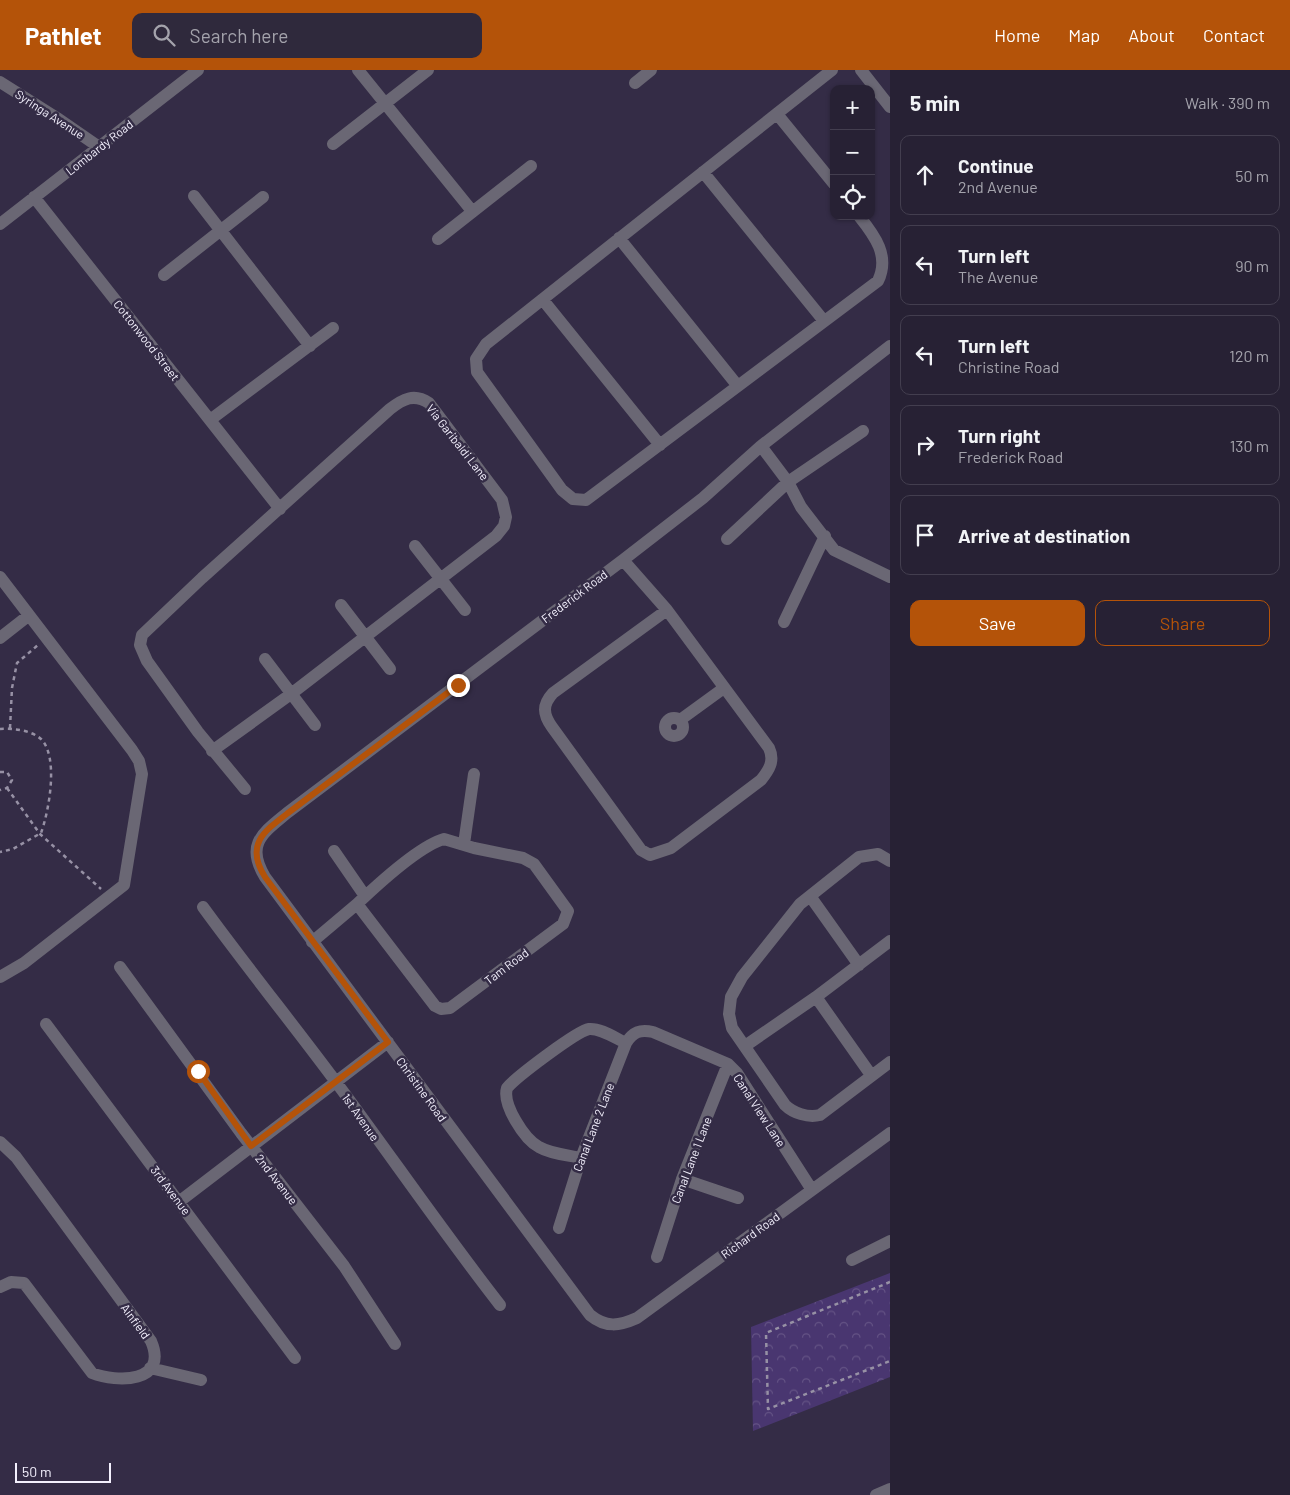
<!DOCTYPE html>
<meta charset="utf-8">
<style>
body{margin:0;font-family:Barlow,sans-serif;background:#2f293c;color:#f1f3f6}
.controls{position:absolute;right:15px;top:15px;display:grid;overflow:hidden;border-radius:10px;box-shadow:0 1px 4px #0004}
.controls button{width:45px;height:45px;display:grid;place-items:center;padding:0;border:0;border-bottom:1px solid #433e4f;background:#272134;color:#f1f3f6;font:25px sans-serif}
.scale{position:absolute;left:15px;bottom:12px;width:96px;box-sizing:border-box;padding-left:5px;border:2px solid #f3f0fd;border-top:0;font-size:14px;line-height:18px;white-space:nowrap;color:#f3f0fd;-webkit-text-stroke:4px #342c46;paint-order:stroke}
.stop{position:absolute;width:15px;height:15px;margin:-11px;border:4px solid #b45309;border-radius:50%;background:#fff}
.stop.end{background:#b45309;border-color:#fff;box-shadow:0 1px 5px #0008}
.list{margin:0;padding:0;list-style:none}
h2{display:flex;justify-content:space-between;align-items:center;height:65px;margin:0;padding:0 20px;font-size:21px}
h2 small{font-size:16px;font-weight:400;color:#a4a3ac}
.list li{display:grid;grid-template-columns:32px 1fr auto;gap:15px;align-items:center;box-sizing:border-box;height:80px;margin:0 10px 10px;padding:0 10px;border:1px solid #433e4f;border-radius:10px}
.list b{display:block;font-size:19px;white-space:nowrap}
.list p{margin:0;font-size:16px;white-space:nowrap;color:#a4a3ac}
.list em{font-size:16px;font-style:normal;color:#a4a3ac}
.actions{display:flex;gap:10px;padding:15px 20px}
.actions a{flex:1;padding:11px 0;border:1px solid #b45309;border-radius:10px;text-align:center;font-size:18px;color:#b45309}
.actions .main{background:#b45309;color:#fff}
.icon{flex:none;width:28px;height:28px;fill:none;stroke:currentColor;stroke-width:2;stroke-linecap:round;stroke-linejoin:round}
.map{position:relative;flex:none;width:890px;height:1425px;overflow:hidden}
header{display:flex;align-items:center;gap:30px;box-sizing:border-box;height:70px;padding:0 25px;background:#b45309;color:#fff}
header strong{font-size:24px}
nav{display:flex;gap:28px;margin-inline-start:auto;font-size:18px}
.search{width:350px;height:45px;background:#2f293c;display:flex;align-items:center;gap:12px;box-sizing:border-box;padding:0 18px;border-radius:10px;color:#a4a3ac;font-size:19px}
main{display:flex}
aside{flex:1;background:#272134}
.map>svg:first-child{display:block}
</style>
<header>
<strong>Pathlet</strong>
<div class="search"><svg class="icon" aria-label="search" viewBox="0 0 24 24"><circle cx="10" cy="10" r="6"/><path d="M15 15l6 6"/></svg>Search here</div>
<nav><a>Home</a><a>Map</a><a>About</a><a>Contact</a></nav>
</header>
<main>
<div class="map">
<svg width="890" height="1425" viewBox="0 0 890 1425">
<defs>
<pattern id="park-crowns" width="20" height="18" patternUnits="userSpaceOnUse" patternTransform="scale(1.25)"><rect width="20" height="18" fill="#493670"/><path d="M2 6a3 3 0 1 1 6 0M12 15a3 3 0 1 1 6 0" fill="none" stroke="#645385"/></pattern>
</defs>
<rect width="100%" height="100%" fill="#342c46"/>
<!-- park -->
<path fill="url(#park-crowns)" d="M890,1203v104l-137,54 -2,-104z"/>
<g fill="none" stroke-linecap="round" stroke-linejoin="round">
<!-- path -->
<path stroke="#9791a5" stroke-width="2.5" stroke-dasharray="4 4" stroke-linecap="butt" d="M10,658l2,-40 5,-25 21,-18
M0,659c12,-1 31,1 41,10 18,18 8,72 0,94l-28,16 -13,3
M0,702h7l5,8 -5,8 -7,2
M7,718l33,46 61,55
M890,1212l-124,51 2,76 122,-48"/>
<!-- minor -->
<path stroke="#6a6774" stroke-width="12" d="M358,0l114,141
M832,0l-346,274 -10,15 1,13 85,118 11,9 13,1 292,-219c12,-25 -3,-45 -19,-65
M861,0l29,37
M0,12l57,36 42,29
M635,13l16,-13
M777,44l57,70
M333,74l95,-74
M703,102l121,149
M194,126l116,150
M34,127l246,312
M0,154l198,-154
M619,168l118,147
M438,169l93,-73
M164,205l99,-78
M543,230l117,145
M890,276l-129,100 -58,52 -80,62 -336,253c-24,20 -42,31 -22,64l325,438c16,13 29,11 47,3l253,-185
M210,350l123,-92
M761,376l27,36 13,25 33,43 56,27
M727,469l61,-57 75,-51
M415,476l50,64
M623,490l44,50 102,138c6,13 0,22 -8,32l-90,68 -21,7 -9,-5 -89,-123c-9,-13 -10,-22 1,-34l114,-83
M0,507l132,173 7,11 3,13 -18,111 -100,78 -24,14
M341,535l49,64
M784,552l41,-86
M0,568l28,-22
M265,589l50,66
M665 657a9 9 0 1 1 18 0a9 9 0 1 1-18 0Z
M680,650l44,-32
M212,681l79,-57 205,-158 8,-10 2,-9 -4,-17 -73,-97c-15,-10 -26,-4 -39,6l-188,169 -60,57 -2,10 7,16 51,71 47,57
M444,769l30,9 49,10 11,6 34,47 -5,13 -113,84 -9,1 -6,-3 -78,-102c20,-19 62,-58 87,-65z
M464,774l10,-70
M334,781l31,45
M890,791l-12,-7 -19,3 -59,47 -58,73 -11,20 -2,17 3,14 53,77c8,8 23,13 35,10l70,-53
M810,826l49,69
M203,837c43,59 89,116 133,175 55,74 107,150 164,223
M312,872l45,-38
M120,897l121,166 103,133 51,78
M816,927l55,78
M46,954l249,334
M745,976l71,-49 74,-56
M0,1072l16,15 135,184c18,42 -34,42 -59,32l-68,-90 -13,-1 -11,5
M581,1088c-14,-3 -30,-4 -42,-11 -15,-8 -37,-43 -32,-59 9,-11 70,-57 82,-59 12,-1 26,9 37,14
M682,1109l56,19
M180,1131l208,-159
M559,1158l22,-70 45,-115c7,-11 14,-14 27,-11l75,32 9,9 75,117
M657,1187l25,-78 46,-115
M852,1190l38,-19
M150,1298l51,12
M876,1425l14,-6"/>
</g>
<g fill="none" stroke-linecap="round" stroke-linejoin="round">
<!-- route -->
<path stroke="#b45309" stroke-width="6" d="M198,1001l53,75 137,-104 -123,-165c-20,-32 -2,-45 23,-64l170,-128"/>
</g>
<g text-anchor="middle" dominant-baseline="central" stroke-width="5" stroke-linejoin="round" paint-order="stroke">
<!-- street labels -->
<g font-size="12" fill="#f3f0fd" stroke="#342c46">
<text transform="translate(50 44) rotate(33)">Syringa Avenue</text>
<text transform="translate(99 77) rotate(-38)">Lombardy Road</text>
<text transform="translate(147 270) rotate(52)">Cottonwood Street</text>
<text transform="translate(458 372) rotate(52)">Via Garibaldi Lane</text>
<text transform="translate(574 526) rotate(-37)">Frederick Road</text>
<text transform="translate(506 896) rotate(-37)">Tam Road</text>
<text transform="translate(422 1019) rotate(54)">Christine Road</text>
<text transform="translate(760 1040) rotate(57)">Canal View Lane</text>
<text transform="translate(361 1047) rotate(55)">1st Avenue</text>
<text transform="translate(593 1057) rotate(-69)">Canal Lane 2 Lane</text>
<text transform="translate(691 1090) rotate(-69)">Canal Lane 1 Lane</text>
<text transform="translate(277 1109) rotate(52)">2nd Avenue</text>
<text transform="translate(171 1120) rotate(53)">3rd Avenue</text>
<text transform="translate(750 1165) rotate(-36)">Richard Road</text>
<text transform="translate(136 1251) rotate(54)">Ainfield</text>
</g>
</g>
</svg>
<div class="controls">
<button>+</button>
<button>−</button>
<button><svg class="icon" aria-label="locate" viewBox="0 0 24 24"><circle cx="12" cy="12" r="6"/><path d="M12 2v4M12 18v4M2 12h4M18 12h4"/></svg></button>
</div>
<div class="scale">50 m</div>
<div class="stop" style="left:198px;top:1001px"></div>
<div class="stop end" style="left:458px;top:615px"></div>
</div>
<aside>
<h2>5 min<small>Walk · 390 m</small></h2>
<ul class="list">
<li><svg class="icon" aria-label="ahead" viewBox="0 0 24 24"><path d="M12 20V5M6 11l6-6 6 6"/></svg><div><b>Continue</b><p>2nd Avenue</p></div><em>50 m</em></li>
<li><svg class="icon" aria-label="left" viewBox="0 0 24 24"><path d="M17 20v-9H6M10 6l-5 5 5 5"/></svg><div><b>Turn left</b><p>The Avenue</p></div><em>90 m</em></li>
<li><svg class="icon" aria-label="left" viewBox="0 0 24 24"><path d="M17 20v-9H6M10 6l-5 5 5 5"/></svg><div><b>Turn left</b><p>Christine Road</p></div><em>120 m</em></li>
<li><svg class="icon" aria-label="right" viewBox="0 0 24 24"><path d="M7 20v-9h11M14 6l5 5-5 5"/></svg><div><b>Turn right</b><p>Frederick Road</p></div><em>130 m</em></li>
<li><svg class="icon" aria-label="arrive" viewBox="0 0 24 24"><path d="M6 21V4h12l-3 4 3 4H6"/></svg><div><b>Arrive at destination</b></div></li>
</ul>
<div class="actions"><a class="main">Save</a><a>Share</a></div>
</aside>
</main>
